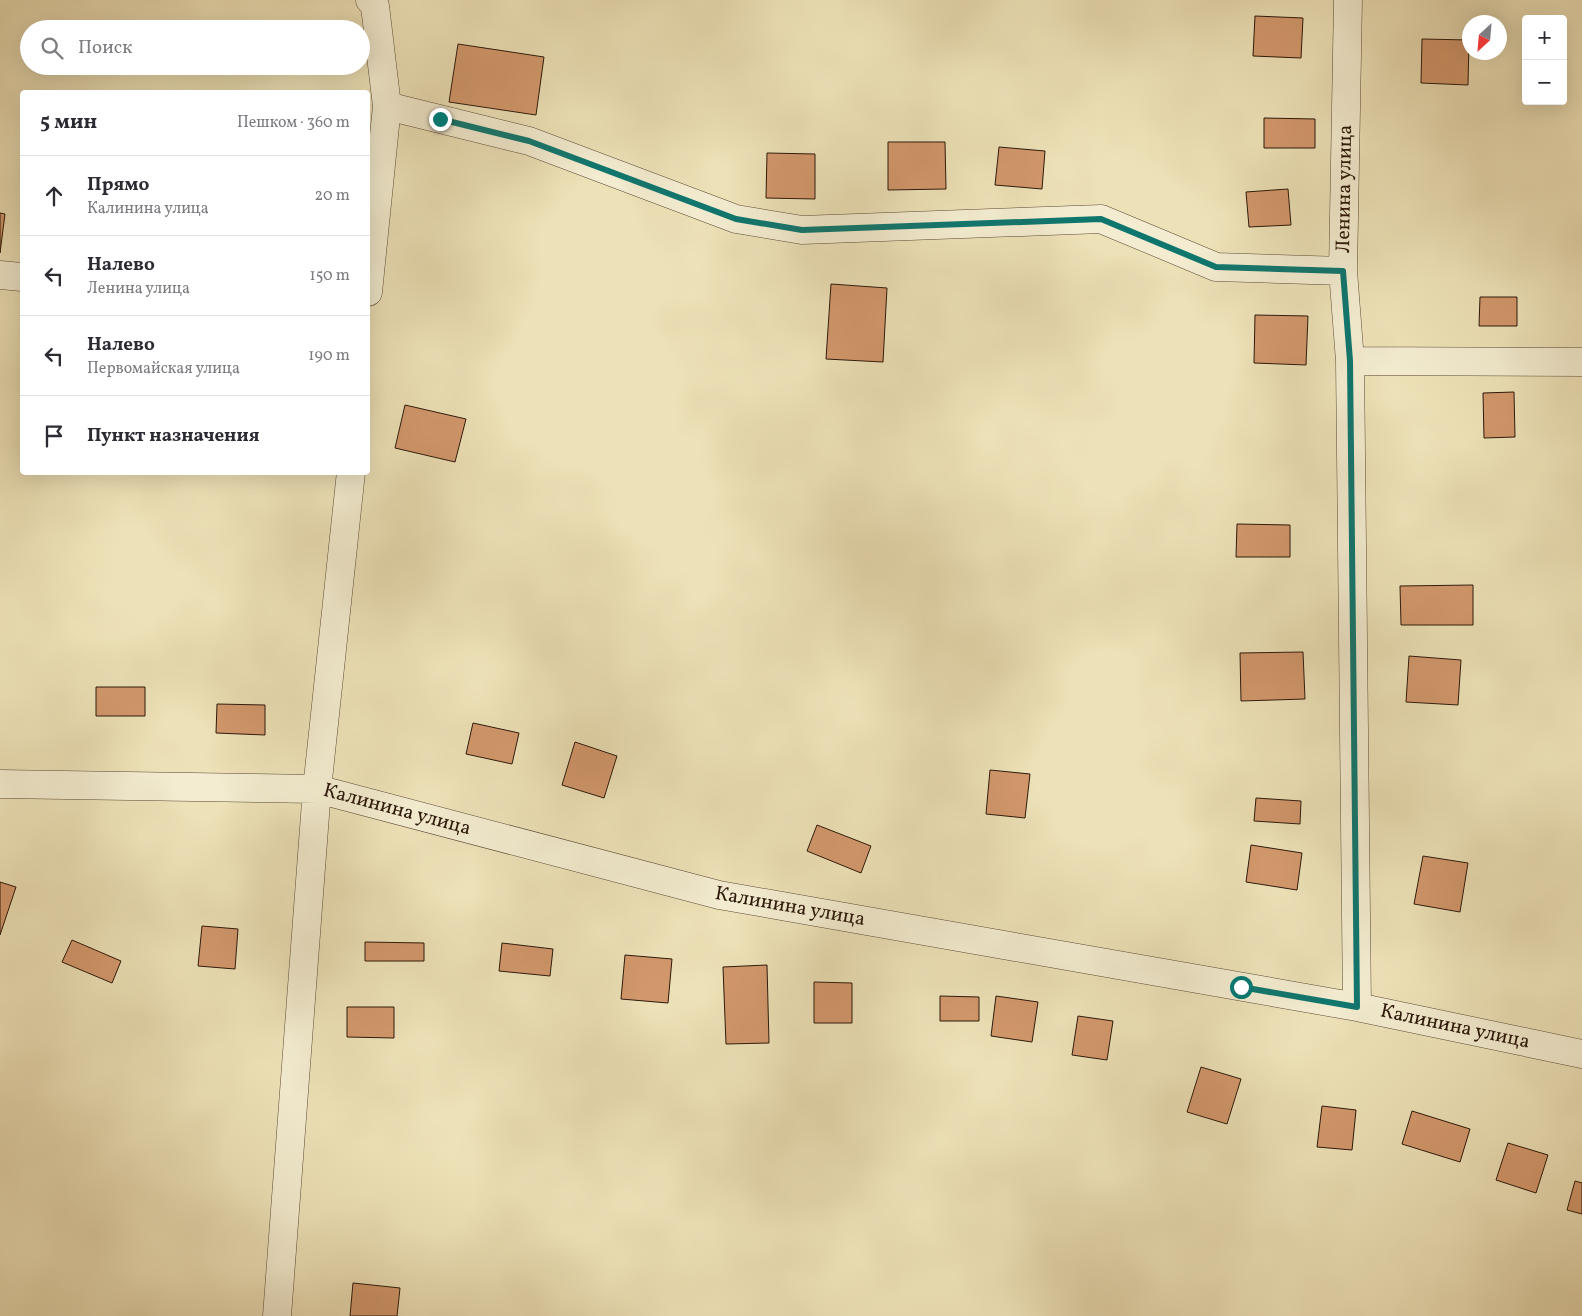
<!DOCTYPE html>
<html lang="ru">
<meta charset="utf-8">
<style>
body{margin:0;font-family:Vollkorn,serif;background:#f2f2f3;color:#2b2b33}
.controls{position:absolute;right:15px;top:15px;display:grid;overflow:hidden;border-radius:5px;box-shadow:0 5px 20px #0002}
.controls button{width:45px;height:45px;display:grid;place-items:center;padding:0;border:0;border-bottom:1px solid #e1e1e2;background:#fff;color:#2b2b33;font:25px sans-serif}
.compass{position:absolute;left:1462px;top:15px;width:45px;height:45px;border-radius:50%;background:#fff;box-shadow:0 5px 20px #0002;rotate:206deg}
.stop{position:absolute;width:15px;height:15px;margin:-11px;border:4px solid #0f766e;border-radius:50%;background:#fff}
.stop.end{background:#0f766e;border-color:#fff;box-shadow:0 1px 5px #0008}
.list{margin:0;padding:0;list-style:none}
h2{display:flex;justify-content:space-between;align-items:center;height:65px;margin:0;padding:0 20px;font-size:21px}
h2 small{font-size:16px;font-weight:400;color:#7c7c81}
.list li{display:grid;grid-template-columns:32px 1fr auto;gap:15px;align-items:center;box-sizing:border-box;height:80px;padding:0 20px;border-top:1px solid #e1e1e2}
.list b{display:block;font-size:19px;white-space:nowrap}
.list p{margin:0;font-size:16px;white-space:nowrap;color:#7c7c81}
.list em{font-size:16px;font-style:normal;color:#7c7c81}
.icon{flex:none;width:28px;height:28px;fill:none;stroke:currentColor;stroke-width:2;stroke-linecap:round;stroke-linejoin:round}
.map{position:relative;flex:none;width:1582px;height:1316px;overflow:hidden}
.search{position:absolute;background:#fff;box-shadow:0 5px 20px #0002;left:20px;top:20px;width:350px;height:55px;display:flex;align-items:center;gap:12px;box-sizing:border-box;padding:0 18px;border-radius:28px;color:#7c7c81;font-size:19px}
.panel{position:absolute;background:#fff;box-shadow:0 5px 20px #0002;left:20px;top:90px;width:350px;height:385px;border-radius:5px}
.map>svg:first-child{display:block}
</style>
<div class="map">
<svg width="1582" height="1316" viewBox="0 0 1582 1316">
<rect width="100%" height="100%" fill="#ede1b7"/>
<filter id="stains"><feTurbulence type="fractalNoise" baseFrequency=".004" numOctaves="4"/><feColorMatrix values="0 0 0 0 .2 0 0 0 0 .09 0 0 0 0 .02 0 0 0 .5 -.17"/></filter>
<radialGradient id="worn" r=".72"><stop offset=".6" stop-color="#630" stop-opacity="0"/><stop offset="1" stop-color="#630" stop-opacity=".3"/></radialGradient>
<!-- building -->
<path fill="#d2986c" stroke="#2c180a" d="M1255,16l48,2 -2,40 -48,-2z
M1422,39l47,1 -1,45 -47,-2z
M458,44l86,13 -8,58 -87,-13z
M1264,118l51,1v29h-51z
M888,142h57l1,47 -58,1z
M999,147l46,4 -3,38 -47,-4z
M767,153l48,1v45l-49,-1z
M1288,189l3,36 -42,2 -3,-35z
M0,213l5,1 -5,39z
M831,284l56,4 -4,74 -57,-3z
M1480,297h37v29h-38z
M1255,315l53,1 -2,49 -52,-2z
M1514,392l1,45 -31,1 -1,-45z
M405,405l61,14 -11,43 -60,-14z
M1237,524l53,1v32h-54z
M1473,585v40h-72l-1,-39z
M1303,652l2,47 -64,2 -1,-48z
M1409,656l52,4 -3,45 -52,-3z
M96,687h49v29h-49z
M217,704l48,1v30l-49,-2z
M473,723l46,10 -7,31 -46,-10z
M575,742l42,14 -13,42 -42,-13z
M990,770l40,4 -5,44 -39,-4z
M1256,798l45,3 -1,23 -46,-3z
M817,825l54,21 -10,27 -54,-22z
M1251,845l51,8 -5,37 -51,-8z
M1423,856l45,7 -8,49 -46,-8z
M0,882l16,5 -16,48z
M202,926l36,3 -3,40 -37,-3z
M72,940l49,21 -9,22 -50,-21z
M365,942l59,1v18h-59z
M502,943l51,6 -3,27 -51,-5z
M625,955l47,4 -4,44 -47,-4z
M767,965l2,78 -43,1 -3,-77z
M814,982l38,1v40h-38z
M940,996l39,1v24h-39z
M996,996l42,6 -6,40 -41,-6z
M347,1007h47v31l-47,-1z
M1078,1016l35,5 -6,39 -35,-5z
M1201,1067l40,12 -14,45 -40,-12z
M1322,1106l34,4 -4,40 -35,-3z
M1412,1111l58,18 -10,33 -58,-18z
M1508,1143l40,12 -12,38 -40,-13z
M1575,1181l7,2v31l-15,-4z
M353,1283l47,5 -3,28h-47z"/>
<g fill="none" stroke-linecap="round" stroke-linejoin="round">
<!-- street casing -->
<g stroke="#5c4a35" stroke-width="29">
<path id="street" d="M1348,0l-5,271 7,90 7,646
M387,106l142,35 207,78 66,11 299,-11 115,48 127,4
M0,275l22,2
M368,292l19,-186 -12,-100 -5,-6
M1350,361l232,1
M0,784l317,5 402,106 638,112 225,47
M277,1316l40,-527 34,-317"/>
</g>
<!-- street -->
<use href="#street" stroke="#f3ecd0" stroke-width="28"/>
</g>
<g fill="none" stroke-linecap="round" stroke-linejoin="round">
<!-- route -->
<path stroke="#0f766e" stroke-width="6" d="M440,119l89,22 207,78 66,11 299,-11 115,48 127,4 7,90 7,646 -116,-20"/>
</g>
<g text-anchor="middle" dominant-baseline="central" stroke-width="4" stroke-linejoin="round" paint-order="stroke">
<!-- street labels -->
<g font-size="20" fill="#2c180a" stroke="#f3ecd0">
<text transform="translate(1345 189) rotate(-89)">Ленина улица</text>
<text transform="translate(397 810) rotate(15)">Калинина улица</text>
<text transform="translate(790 907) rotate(10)">Калинина улица</text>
<text transform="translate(1455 1027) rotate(12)">Калинина улица</text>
</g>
</g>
<rect width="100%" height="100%" filter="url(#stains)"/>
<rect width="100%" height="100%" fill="url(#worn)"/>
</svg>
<div class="controls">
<button>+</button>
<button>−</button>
</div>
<svg class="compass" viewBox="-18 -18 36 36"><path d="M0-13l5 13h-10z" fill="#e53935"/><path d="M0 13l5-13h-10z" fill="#7c7c81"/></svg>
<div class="stop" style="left:1241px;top:987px"></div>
<div class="stop end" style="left:440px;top:119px"></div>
<div class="search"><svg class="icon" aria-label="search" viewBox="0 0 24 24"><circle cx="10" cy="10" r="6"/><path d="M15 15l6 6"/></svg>Поиск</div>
<section class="panel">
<h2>5 мин<small>Пешком · 360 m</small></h2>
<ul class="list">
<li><svg class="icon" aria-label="ahead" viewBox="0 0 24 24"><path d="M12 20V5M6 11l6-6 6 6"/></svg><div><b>Прямо</b><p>Калинина улица</p></div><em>20 m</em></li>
<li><svg class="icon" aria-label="left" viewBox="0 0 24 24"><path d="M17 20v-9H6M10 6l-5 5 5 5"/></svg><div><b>Налево</b><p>Ленина улица</p></div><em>150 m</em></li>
<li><svg class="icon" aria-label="left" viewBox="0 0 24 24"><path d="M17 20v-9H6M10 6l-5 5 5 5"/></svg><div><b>Налево</b><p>Первомайская улица</p></div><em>190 m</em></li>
<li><svg class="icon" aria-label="arrive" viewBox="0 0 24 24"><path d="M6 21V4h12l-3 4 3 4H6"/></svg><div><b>Пункт назначения</b></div></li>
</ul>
</section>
</div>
